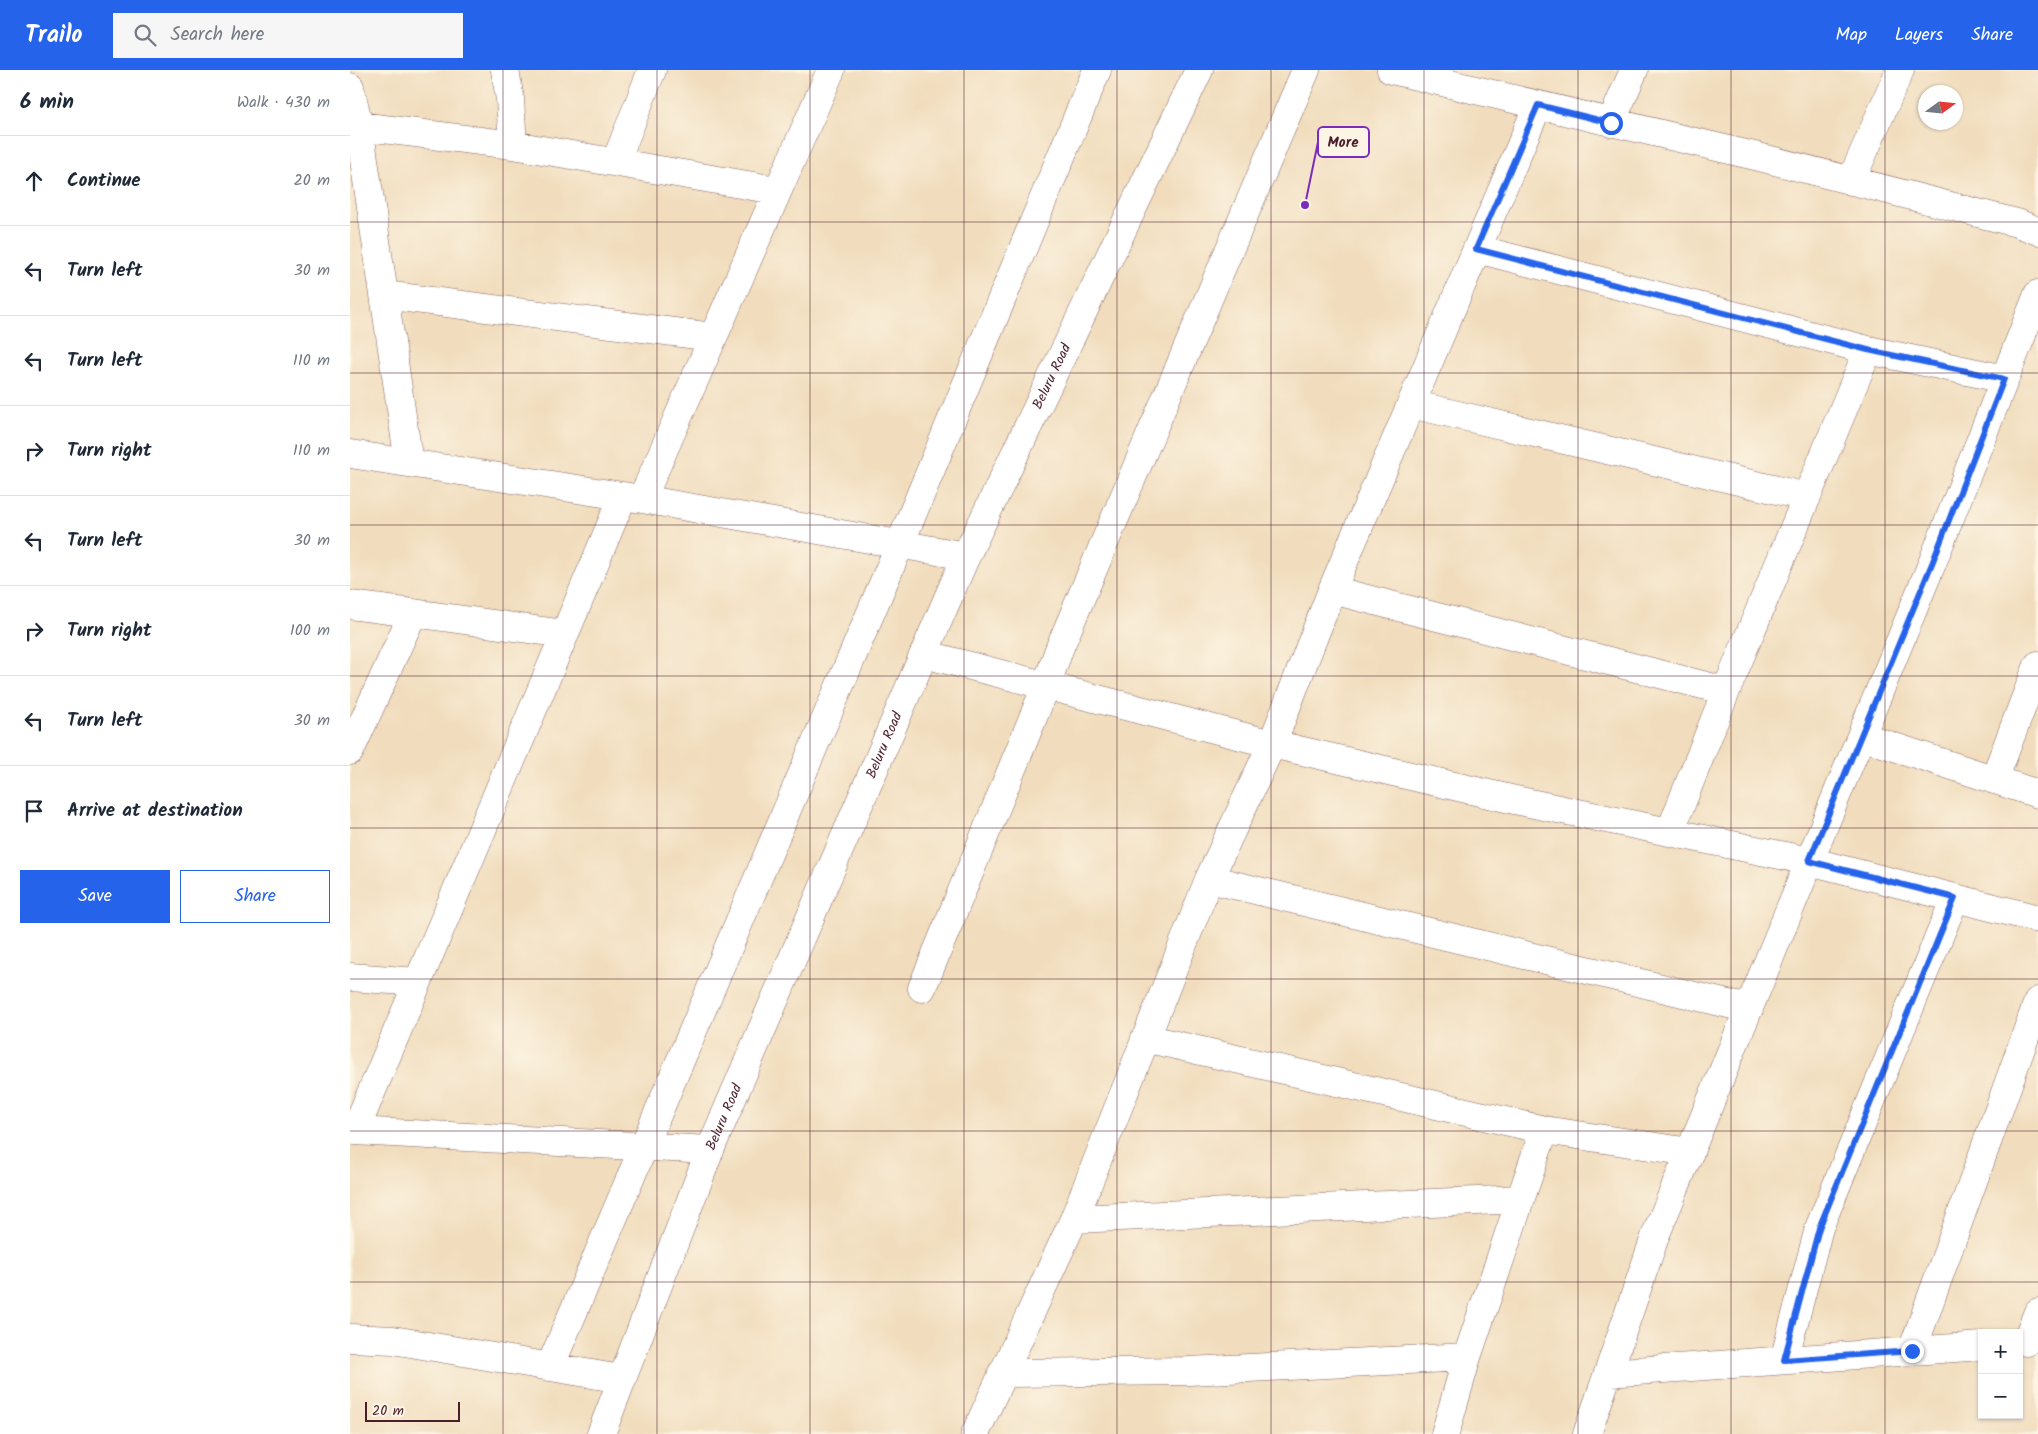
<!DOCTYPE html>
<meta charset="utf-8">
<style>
body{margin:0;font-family:Kalam,sans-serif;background:#f6f6f7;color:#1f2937}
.controls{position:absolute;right:15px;bottom:15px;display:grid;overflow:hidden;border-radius:0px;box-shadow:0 1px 4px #0004}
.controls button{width:45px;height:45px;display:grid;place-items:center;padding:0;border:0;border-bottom:1px solid #e0e1e3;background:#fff;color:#1f2937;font:25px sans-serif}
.compass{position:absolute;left:1568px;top:15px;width:45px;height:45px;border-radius:50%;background:#fff;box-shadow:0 1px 4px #0004;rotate:75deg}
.scale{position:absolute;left:15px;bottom:12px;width:95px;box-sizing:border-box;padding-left:5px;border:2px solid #4a1f2b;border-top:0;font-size:14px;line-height:18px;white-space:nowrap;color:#4a1f2b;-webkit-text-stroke:4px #fcf5e5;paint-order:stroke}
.stop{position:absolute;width:15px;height:15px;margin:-11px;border:4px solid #2563eb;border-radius:50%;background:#fff}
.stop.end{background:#2563eb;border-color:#fff;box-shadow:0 1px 5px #0008}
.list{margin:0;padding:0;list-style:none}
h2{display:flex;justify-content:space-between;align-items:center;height:65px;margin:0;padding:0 20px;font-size:21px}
h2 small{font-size:16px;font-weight:400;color:#747a83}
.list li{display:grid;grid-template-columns:32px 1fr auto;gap:15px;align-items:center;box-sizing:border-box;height:90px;padding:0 20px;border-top:1px solid #e0e1e3}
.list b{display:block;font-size:19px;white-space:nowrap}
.list em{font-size:16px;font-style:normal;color:#747a83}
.actions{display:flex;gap:10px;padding:15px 20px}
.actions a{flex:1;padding:11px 0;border:1px solid #2563eb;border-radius:0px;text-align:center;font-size:18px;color:#2563eb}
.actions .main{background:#2563eb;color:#fff}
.icon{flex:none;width:28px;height:28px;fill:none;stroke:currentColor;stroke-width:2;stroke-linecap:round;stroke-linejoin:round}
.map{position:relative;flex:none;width:1688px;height:1364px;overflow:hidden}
header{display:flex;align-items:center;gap:30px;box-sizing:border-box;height:70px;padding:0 25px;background:#2563eb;color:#fff}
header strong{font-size:24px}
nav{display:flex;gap:28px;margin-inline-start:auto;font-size:18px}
.search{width:350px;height:45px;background:#f6f6f7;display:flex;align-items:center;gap:12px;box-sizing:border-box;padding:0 18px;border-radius:0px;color:#747a83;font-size:19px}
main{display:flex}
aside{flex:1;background:#fff}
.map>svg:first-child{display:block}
</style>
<header>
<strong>Trailo</strong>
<div class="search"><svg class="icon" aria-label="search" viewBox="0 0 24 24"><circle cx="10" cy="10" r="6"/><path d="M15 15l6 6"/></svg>Search here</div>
<nav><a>Map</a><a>Layers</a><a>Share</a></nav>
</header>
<main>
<aside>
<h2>6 min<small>Walk · 430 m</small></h2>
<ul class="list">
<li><svg class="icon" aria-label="ahead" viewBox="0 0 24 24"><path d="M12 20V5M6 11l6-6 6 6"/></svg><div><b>Continue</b></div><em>20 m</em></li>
<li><svg class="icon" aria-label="left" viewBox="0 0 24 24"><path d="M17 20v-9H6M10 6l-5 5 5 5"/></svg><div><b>Turn left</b></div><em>30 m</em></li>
<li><svg class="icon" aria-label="left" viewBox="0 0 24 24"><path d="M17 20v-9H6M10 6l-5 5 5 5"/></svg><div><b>Turn left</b></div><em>110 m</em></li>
<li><svg class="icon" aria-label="right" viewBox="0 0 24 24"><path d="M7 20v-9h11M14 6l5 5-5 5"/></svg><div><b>Turn right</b></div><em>110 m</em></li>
<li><svg class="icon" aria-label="left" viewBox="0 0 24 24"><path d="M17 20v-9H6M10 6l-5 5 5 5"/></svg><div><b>Turn left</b></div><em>30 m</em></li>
<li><svg class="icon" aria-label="right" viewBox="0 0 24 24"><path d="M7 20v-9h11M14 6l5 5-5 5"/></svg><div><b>Turn right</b></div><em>100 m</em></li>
<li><svg class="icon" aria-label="left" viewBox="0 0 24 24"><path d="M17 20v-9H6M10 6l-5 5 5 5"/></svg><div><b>Turn left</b></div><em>30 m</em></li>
<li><svg class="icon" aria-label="arrive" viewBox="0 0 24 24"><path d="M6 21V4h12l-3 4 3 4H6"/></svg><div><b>Arrive at destination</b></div></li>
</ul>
<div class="actions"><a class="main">Save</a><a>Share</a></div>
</aside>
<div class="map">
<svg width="1688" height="1364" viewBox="0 0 1688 1364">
<rect width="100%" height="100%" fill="#fcf5e5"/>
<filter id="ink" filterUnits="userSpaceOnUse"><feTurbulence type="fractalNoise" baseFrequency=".02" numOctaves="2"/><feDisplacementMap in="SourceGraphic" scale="10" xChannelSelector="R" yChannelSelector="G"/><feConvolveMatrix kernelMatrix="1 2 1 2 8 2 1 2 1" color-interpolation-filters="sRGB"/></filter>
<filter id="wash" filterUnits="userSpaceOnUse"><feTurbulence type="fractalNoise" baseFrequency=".0096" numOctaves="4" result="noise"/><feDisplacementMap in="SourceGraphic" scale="20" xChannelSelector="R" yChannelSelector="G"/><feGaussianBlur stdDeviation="1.12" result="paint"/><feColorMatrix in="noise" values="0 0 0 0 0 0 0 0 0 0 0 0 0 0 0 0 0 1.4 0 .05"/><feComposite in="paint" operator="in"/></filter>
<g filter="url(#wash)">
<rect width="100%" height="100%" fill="#f1ddbd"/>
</g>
<g filter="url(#ink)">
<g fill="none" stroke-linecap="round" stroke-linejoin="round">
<!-- minor casing -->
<g stroke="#84625e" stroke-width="29">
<path id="minor" d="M155,0l5,29 3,46
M1041,0l368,87 258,66 21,8
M0,17l9,39 50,337
M1261,53l23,-53
M9,56l154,19 263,45
M266,91l36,-91
M1501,111l49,-111
M1127,179l391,101 137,29
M34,225l329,42
M1061,334l396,93
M0,384l292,45 324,57
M273,426l-268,635 355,19
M292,429l189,-429
M982,520l394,101
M0,535l63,8
M574,584l348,90 243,56 294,61 229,58
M1511,666l177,58
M0,681l63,-138 152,21
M1644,710l44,-115
M1320,762l56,-141 142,-341
M859,809l540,130
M0,907l68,5
M572,918l124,-302 14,-39 246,-577
M795,968l399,92 -77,227 -22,77
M1194,1060l146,22
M724,1149l447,-20
M0,1268l43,2 228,39
M1676,1272l12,-30
M1562,1281l126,-350
M1434,1290l35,-132 136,-330
M200,1297l350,-823 197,-474
M652,1303l187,-2 278,-14
M1258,1303l374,-27
M625,1364l99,-215 135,-340 63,-135 60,-154 206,-485
M1237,1364l69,-200 277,-673 105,-267"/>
</g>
<!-- trunk casing -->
<g stroke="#84625e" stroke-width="29">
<g id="trunk">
<path id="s1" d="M251,1364l109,-284 256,-594 233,-486"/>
</g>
</g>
<!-- minor -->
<use href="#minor" stroke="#fff" stroke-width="28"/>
<!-- trunk -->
<use href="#trunk" stroke="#fff" stroke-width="28"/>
</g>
</g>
<g fill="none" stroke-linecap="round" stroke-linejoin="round" filter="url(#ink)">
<!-- route -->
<path stroke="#2563eb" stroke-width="6" d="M1261,53l-73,-18 -62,144 392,101 136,29 -71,182 -124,300 146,37 -136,330 -35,132 128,-9"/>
</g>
<!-- grid -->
<path fill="none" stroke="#4a1f2b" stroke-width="1" stroke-opacity="0.55" d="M153,0v1364M307,0v1364M460,0v1364M614,0v1364M767,0v1364M921,0v1364M1074,0v1364M1228,0v1364M1381,0v1364M1535,0v1364M0,152h1688M0,303h1688M0,455h1688M0,606h1688M0,758h1688M0,909h1688M0,1061h1688M0,1212h1688"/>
<g text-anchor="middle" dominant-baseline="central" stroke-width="4" stroke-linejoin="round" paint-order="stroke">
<!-- street labels -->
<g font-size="14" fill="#4a1f2b" stroke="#fcf5e5">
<text stroke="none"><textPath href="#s1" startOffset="1150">Beluru Road</textPath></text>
<text stroke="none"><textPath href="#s1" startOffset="745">Beluru Road</textPath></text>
<text stroke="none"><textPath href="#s1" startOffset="340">Beluru Road</textPath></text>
</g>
</g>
<!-- callouts -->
<path fill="none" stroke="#7b2cbf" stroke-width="2" d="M955 135L968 72"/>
<circle fill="#7b2cbf" stroke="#fcf5e5" stroke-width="2" cx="955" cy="135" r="5"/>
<rect fill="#fcf5e5" stroke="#7b2cbf" stroke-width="2" x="968" y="57" width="51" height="30" rx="5"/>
<g font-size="15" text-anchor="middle" font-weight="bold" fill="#4a1f2b">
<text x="993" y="77">More</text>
</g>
</svg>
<div class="controls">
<button>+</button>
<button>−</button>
</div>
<svg class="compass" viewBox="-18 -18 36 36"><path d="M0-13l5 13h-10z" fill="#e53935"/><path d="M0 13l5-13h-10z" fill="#747a83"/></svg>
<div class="scale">20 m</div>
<div class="stop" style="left:1261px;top:53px"></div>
<div class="stop end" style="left:1562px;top:1281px"></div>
</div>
</main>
